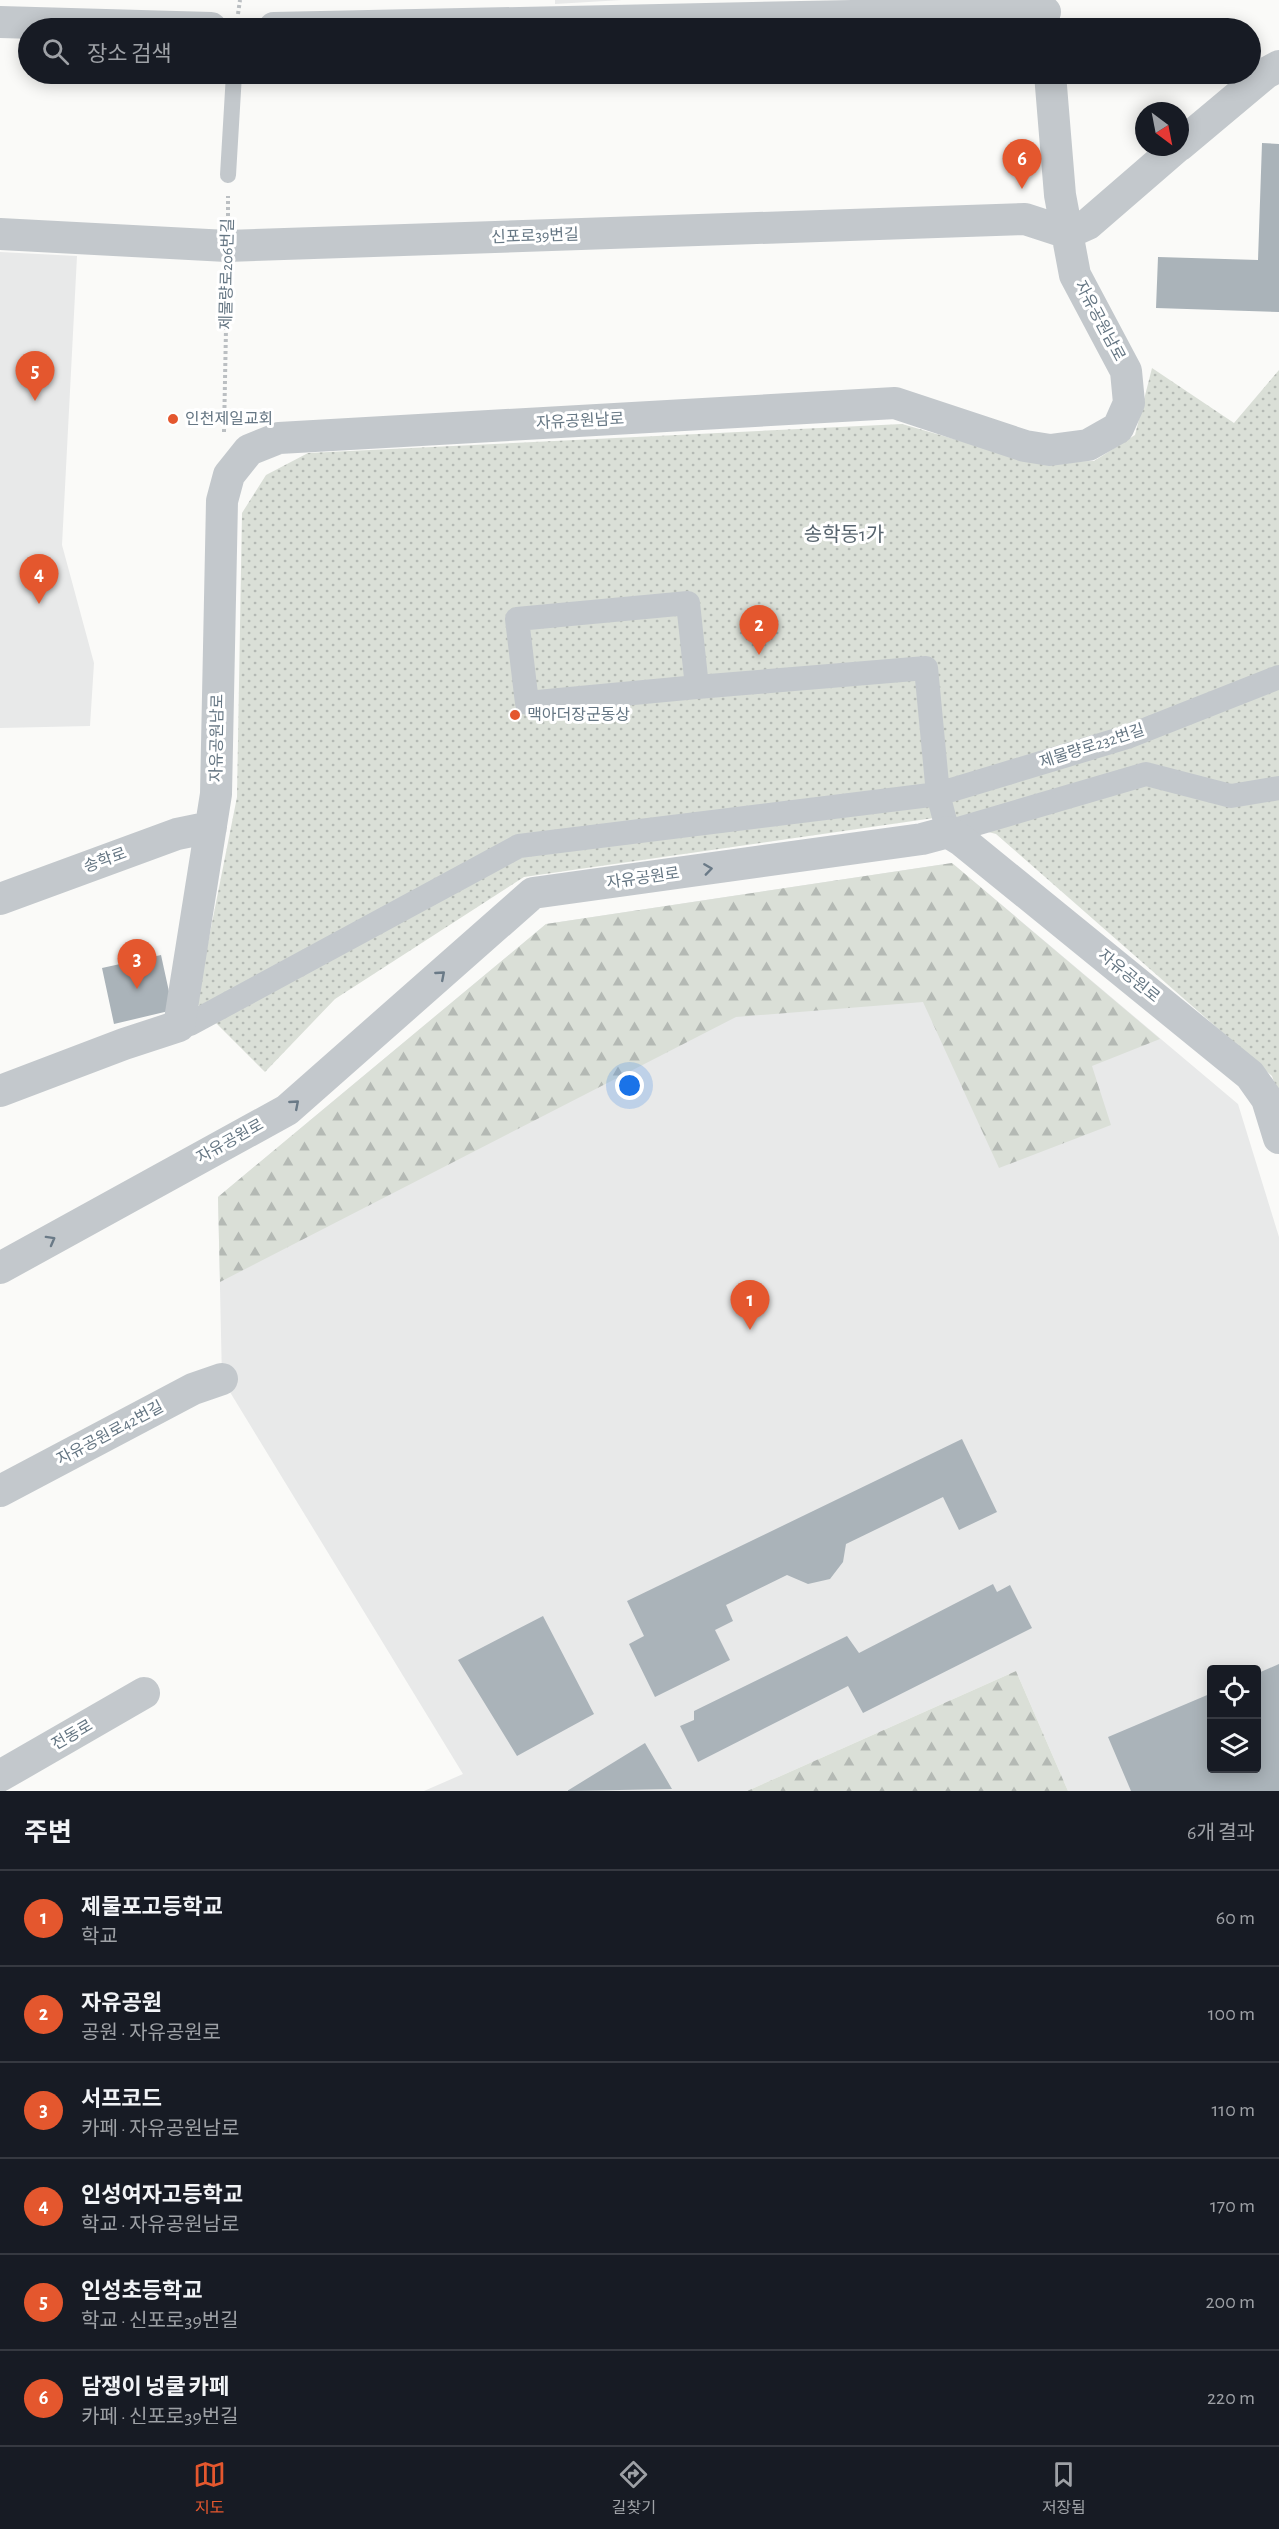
<!DOCTYPE html>
<html lang="ko">
<meta charset="utf-8">
<style>
body{margin:0;font-family:"Alegreya Sans","Noto Sans KR",sans-serif;background:#242831;color:#f1f3f6}
.controls{position:absolute;right:18px;bottom:18px;display:grid;overflow:hidden;border-radius:6px;box-shadow:0 3px 15px #0003}
.controls button{width:54px;height:54px;display:grid;place-items:center;padding:0;border:0;border-bottom:2px solid #363941;background:#171b24;color:#f1f3f6;font:30px sans-serif}
.compass{position:absolute;left:1135px;top:102px;width:54px;height:54px;border-radius:50%;background:#171b24;box-shadow:0 3px 15px #0003;rotate:148deg}
.you{position:absolute;left:630px;top:1086px;width:21px;height:21px;margin:-15px;border:4px solid #fff;border-radius:50%;background:#1a73e8;box-shadow:0 0 0 9px #1a73e833}
.badge{display:grid;place-items:center;width:39px;height:39px;border-radius:50%;background:#e4572e;color:#fff;font-size:20px;font-weight:700}
.pin{position:absolute;translate:-50% -50px;filter:drop-shadow(0 2px 3px #0008)}
.pin::after{content:'';position:absolute;top:32px;width:21px;height:18px;background:inherit;clip-path:polygon(0 0,100% 0,50% 100%)}
.list{margin:0;padding:0;list-style:none}
h2{display:flex;justify-content:space-between;align-items:center;height:78px;margin:0;padding:0 24px;font-size:26px}
h2 small{font-size:20px;font-weight:400;color:#9ea1a6}
.list li{display:grid;grid-template-columns:39px 1fr auto;gap:18px;align-items:center;box-sizing:border-box;height:96px;padding:0 24px;border-top:2px solid #363941}
.list b{display:block;font-size:22px;white-space:nowrap}
.list p{margin:0;font-size:20px;white-space:nowrap;color:#9ea1a6}
.list em{font-size:20px;font-style:normal;color:#9ea1a6}
.icon{flex:none;width:33px;height:33px;fill:none;stroke:currentColor;stroke-width:2;stroke-linecap:round;stroke-linejoin:round}
.map{position:relative;flex:none;width:1279px;height:1791px;overflow:hidden}
.search{position:absolute;background:#171b24;box-shadow:0 3px 15px #0003;left:18px;right:18px;top:18px;height:66px;display:flex;align-items:center;gap:15px;box-sizing:border-box;padding:0 21px;border-radius:33px;color:#9ea1a6;font-size:22px}
.sheet{height:654px;background:#171b24}
nav{display:flex;justify-content:space-around;align-items:center;box-sizing:border-box;height:84px;border-top:2px solid #363941;background:#171b24;font-size:16px;color:#9ea1a6}
nav a{display:grid;justify-items:center;gap:3px}
nav .on{color:#e4572e}
.map>svg:first-child{display:block}
</style>
<div class="map">
<svg width="1279" height="1791" viewBox="0 0 1279 1791">
<defs>
<pattern id="grass-dots" width="8" height="8" patternUnits="userSpaceOnUse" patternTransform="scale(1.5)"><rect width="8" height="8" fill="#dadfd7"/><path d="M2 2h.1M6 6h.1" fill="none" stroke="#b4b9b4" stroke-width="1.8" stroke-linecap="round"/></pattern>
<pattern id="forest-firs" width="22" height="20" patternUnits="userSpaceOnUse" patternTransform="scale(1.5)"><rect width="22" height="20" fill="#dadfd7"/><path d="M5 1l3.5 6h-7zM16 11l3.5 6h-7z" fill="#b4b9b4"/></pattern>
</defs>
<rect width="100%" height="100%" fill="#fafaf8"/>
<!-- built -->
<path fill="#e8e9e9" fill-rule="evenodd" d="M555,0h67l-67,4z
M0,252l77,4 -15,289 32,118 -4,63 -90,2z
M952,863l286,241 41,133v554h-211l-52,-120 -269,120h-323l39,-17 -241,-395 -4,-182 328,-273zM1212,1670h44v98h-44z"/>
<!-- grass -->
<path fill="url(#grass-dots)" d="M1152,368l82,55 45,-53v727l-7,-21 -276,-242 -62,-16 -410,59 -189,122 -70,73 -69,-69 41,-206 5,-284 24,-38 42,-22 594,-29 132,38 60,-1 41,-26z"/>
<!-- forest -->
<path fill="url(#forest-firs)" d="M952,863l208,176 -68,27 19,59 -112,43 -76,-166 -187,15 -516,265 -2,-85 328,-273z
M1016,1671l52,120h-321z"/>
<!-- building -->
<path fill="#aab3b9" d="M1262,143l17,1v168l-123,-4 2,-51 100,3z
M161,955l12,55 -59,14 -12,-56z
M962,1439l35,73 -38,18 -16,-33 -97,47 -3,18 -13,17 -22,5 -21,-9 -61,30 7,16 -18,9 15,30 -75,37 -26,-53 15,-8 -17,-35z
M993,1584l4,8 13,-7 22,43 -169,85 -15,-27 -150,76 -18,-36 14,-6v-9l153,-75 12,17z
M543,1616l51,98 -77,42 -59,-96z
M1279,1664v127h-148l-23,-54 104,-44v75h44v-94z
M645,1743l27,46 -105,2z"/>
<g fill="none" stroke-linecap="round" stroke-linejoin="round">
<!-- path -->
<path stroke="#bbbfc2" stroke-width="4" stroke-dasharray="3 3" stroke-linecap="butt" d="M238,14l2,-14
M228,216v-20
M224,432l3,-155"/>
<!-- service -->
<path stroke="#c3c8cc" stroke-width="16" d="M228,175l6,-101"/>
<!-- pedestrian -->
<path stroke="#c3c8cc" stroke-width="24" d="M1279,677l-152,60 -189,57 10,38 198,-58 85,22 48,-8
M179,1026l11,-2 329,-178 419,-52 -12,-126 -229,19 -170,16 -10,-84 171,-16 9,84"/>
<!-- minor -->
<path stroke="#c3c8cc" stroke-width="32" d="M0,22l211,6
M274,28l771,-16
M1180,145l86,-72 13,-7
M0,234l227,12 798,-27 43,14 20,-9 89,-77
M0,899l177,-65 34,-7
M0,1091l124,-47 55,-18 37,-232 6,-293 7,-26 20,-25 30,-12 616,-35 130,43 25,4 38,-5 30,-17 11,-25 -3,-32 -51,-96 -15,-80 -10,-121
M0,1268l287,-158 246,-217 389,-54 26,-7 13,8 289,235 17,24 12,39
M0,1491l193,-102 29,-10
M0,1776l144,-83"/>
</g>
<!-- one-way arrows -->
<defs><path id="oneway-chevron" d="M-2-3.5L2.5 0L-2 3.5" fill="none" stroke-width="1.6" stroke-linecap="round" stroke-linejoin="round" transform="scale(1.5)"/></defs>
<g stroke="#6a7a87">
<use href="#oneway-chevron" transform="translate(708 869) rotate(-8)"/>
<use href="#oneway-chevron" transform="translate(441 975) rotate(-41)"/>
<use href="#oneway-chevron" transform="translate(295 1104) rotate(-41)"/>
<use href="#oneway-chevron" transform="translate(51 1240) rotate(-29)"/>
</g>
<!-- markers -->
<g fill="#e4572e" stroke="#fff" stroke-width="2">
<circle cx="173" cy="419" r="6"/>
<circle cx="515" cy="715" r="6"/>
</g>
<g text-anchor="middle" dominant-baseline="central" stroke-width="6" stroke-linejoin="round" paint-order="stroke">
<!-- street labels -->
<g font-size="16" fill="#657683" stroke="#fff">
<text transform="translate(535 236) rotate(-2)">신포로39번길</text>
<text transform="translate(227 274) rotate(-89)">제물량로206번길</text>
<text transform="translate(1100 321) rotate(62)">자유공원남로</text>
<text transform="translate(580 421) rotate(-3)">자유공원남로</text>
<text transform="translate(217 738) rotate(-89)">자유공원남로</text>
<text transform="translate(1092 746) rotate(-18)">제물량로232번길</text>
<text transform="translate(105 860) rotate(-20)">송학로</text>
<text transform="translate(643 878) rotate(-8)">자유공원로</text>
<text transform="translate(1129 976) rotate(39)">자유공원로</text>
<text transform="translate(230 1141) rotate(-29)">자유공원로</text>
<text transform="translate(110 1433) rotate(-28)">자유공원로42번길</text>
<text transform="translate(72 1735) rotate(-30)">전동로</text>
</g>
<!-- poi labels -->
<g font-size="16" fill="#657683" stroke="#fff" text-anchor="start">
<text x="185" y="419">인천제일교회</text>
<text x="527" y="715">맥아더장군동상</text>
</g>
<!-- quarter labels -->
<g font-size="20" fill="#57646e" stroke="#fff">
<text x="844" y="535">송학동1가</text>
</g>
</g>
</svg>
<div class="controls">
<button><svg class="icon" aria-label="locate" viewBox="0 0 24 24"><circle cx="12" cy="12" r="6"/><path d="M12 2v4M12 18v4M2 12h4M18 12h4"/></svg></button>
<button><svg class="icon" aria-label="layers" viewBox="0 0 24 24"><path d="M12 4l9 5-9 5-9-5zM3 14l9 5 9-5"/></svg></button>
</div>
<svg class="compass" viewBox="-18 -18 36 36"><path d="M0-13l5 13h-10z" fill="#e53935"/><path d="M0 13l5-13h-10z" fill="#9ea1a6"/></svg>
<div class="you"></div>
<div class="pin badge" style="left:750px;top:1330px">1</div>
<div class="pin badge" style="left:759px;top:655px">2</div>
<div class="pin badge" style="left:137px;top:989px">3</div>
<div class="pin badge" style="left:39px;top:604px">4</div>
<div class="pin badge" style="left:35px;top:401px">5</div>
<div class="pin badge" style="left:1022px;top:189px">6</div>
<div class="search"><svg class="icon" aria-label="search" viewBox="0 0 24 24"><circle cx="10" cy="10" r="6"/><path d="M15 15l6 6"/></svg>장소 검색</div>
</div>
<section class="sheet">
<h2>주변<small>6개 결과</small></h2>
<ul class="list">
<li><span class="badge">1</span><div><b>제물포고등학교</b><p>학교</p></div><em>60 m</em></li>
<li><span class="badge">2</span><div><b>자유공원</b><p>공원 · 자유공원로</p></div><em>100 m</em></li>
<li><span class="badge">3</span><div><b>서프코드</b><p>카페 · 자유공원남로</p></div><em>110 m</em></li>
<li><span class="badge">4</span><div><b>인성여자고등학교</b><p>학교 · 자유공원남로</p></div><em>170 m</em></li>
<li><span class="badge">5</span><div><b>인성초등학교</b><p>학교 · 신포로39번길</p></div><em>200 m</em></li>
<li><span class="badge">6</span><div><b>담쟁이 넝쿨 카페</b><p>카페 · 신포로39번길</p></div><em>220 m</em></li>
</ul>
</section>
<nav>
<a class="on"><svg class="icon" aria-label="map" viewBox="0 0 24 24"><path d="M3 6l6-2 6 2 6-2v14l-6 2-6-2-6 2zM9 4v14M15 6v14"/></svg>지도</a>
<a><svg class="icon" aria-label="directions" viewBox="0 0 24 24"><path d="M12 3l9 9-9 9-9-9zM9 14v-3h6M13 9l2 2-2 2"/></svg>길찾기</a>
<a><svg class="icon" aria-label="saved" viewBox="0 0 24 24"><path d="M7 4h10v16l-5-4-5 4z"/></svg>저장됨</a>
</nav>
